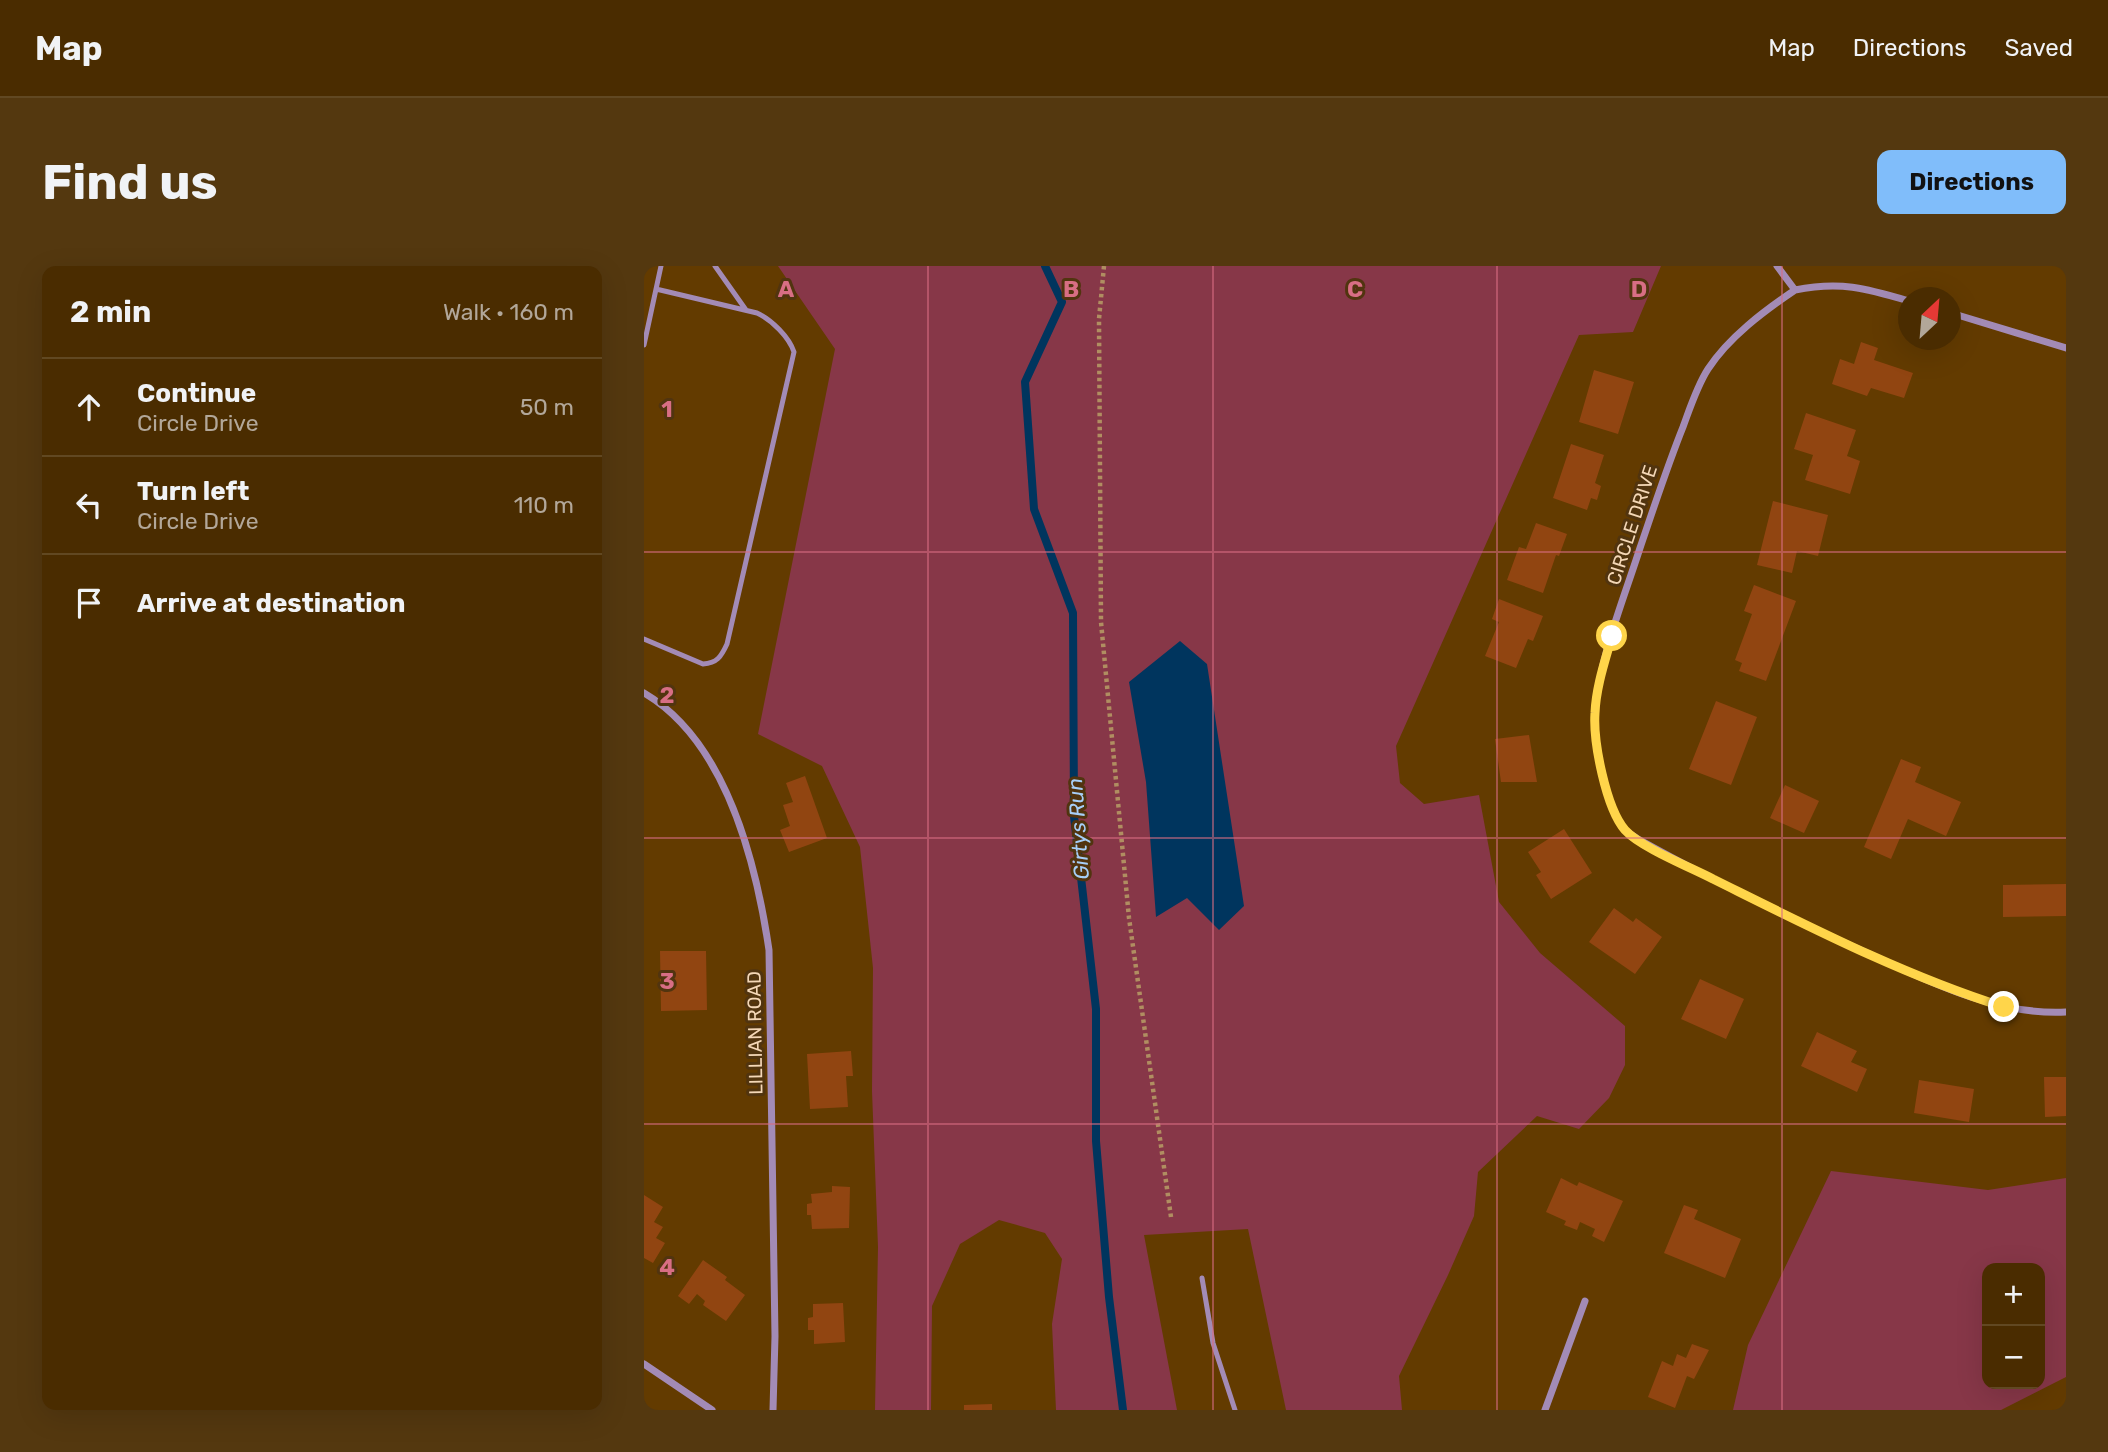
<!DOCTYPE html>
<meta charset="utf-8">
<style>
body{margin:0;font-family:Rubik,sans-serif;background:#54380f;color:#f1f3f6}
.controls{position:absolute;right:21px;bottom:21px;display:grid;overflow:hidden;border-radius:14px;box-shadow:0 7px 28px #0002}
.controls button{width:63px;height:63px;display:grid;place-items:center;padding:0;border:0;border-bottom:2px solid #614822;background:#4a2c00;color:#f1f3f6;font:35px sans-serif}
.compass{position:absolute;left:1254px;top:21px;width:63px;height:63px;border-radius:50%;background:#4a2c00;box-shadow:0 7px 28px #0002;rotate:26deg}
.stop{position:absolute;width:21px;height:21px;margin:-16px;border:5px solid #ffd54a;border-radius:50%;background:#fff}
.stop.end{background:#ffd54a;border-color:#fff;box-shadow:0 2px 7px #0008}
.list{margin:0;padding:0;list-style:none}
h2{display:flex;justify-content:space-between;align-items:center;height:91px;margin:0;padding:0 28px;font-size:30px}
h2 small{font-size:23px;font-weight:400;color:#b2a799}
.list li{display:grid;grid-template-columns:46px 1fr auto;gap:21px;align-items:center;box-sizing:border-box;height:98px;padding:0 28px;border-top:2px solid #614822}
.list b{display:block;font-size:26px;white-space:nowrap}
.list p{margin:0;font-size:23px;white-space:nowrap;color:#b2a799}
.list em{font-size:23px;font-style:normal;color:#b2a799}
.icon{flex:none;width:38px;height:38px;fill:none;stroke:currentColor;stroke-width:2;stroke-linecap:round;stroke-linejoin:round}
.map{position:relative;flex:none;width:1422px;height:1144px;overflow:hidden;border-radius:14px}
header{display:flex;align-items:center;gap:42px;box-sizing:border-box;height:98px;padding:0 35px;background:#4a2c00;border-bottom:2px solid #614822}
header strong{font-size:33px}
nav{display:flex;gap:38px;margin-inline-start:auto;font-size:24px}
.intro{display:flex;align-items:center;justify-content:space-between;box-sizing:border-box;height:168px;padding:0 42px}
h1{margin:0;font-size:49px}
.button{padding:18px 32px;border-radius:14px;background:#80bdfa;color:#111;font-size:24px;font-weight:700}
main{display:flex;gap:42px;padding:0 42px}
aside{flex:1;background:#4a2c00;border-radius:14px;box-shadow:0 7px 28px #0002}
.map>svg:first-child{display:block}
</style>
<header>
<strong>Map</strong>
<nav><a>Map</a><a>Directions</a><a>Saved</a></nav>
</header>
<div class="intro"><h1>Find us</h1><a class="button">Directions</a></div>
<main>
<aside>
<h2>2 min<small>Walk · 160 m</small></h2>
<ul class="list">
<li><svg class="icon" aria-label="ahead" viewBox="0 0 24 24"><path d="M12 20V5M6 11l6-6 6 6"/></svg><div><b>Continue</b><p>Circle Drive</p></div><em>50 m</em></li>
<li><svg class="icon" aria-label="left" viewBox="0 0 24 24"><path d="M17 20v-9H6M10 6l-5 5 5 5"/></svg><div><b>Turn left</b><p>Circle Drive</p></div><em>110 m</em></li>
<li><svg class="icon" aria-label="arrive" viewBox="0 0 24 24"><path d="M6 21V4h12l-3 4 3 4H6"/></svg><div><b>Arrive at destination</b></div></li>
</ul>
</aside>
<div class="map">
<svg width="1422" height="1144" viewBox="0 0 1422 1144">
<rect width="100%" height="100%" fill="#633b00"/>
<!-- green -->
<path fill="#873748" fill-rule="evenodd" d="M134,0h883l-28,66 -54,3 -183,411 4,37 24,21 55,-9 20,107 41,51 85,73v39l-16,33 -30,31 -42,-13 -59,56 -4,44 -26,59 -49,101 3,34h-116l-38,-181 -104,6 33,175h-121l-4,-86 10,-65 -17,-26 -46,-13 -39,24 -28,62 -1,104h-56l3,-163 -6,-156 1,-123 -13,-121 -38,-81 -64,-32 77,-385z
M1187,905l157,19 78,-12v199l-65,33h-268l15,-65zM1343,1002h53v116h-53z"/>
<!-- water -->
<path fill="#00355e" d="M536,375l27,23 37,242 -25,24 -32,-32 -31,19 -10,-135 -17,-100z"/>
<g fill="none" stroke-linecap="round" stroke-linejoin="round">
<!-- stream -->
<path stroke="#00355e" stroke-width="8" d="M401,0l17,36 -37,80 9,127 39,104 1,203 22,193v132l13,156 14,113"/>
</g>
<!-- building -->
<path fill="#914511" d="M1217,76l17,6 -4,12 39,13 -9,25 -33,-10 -4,8 -35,-12 8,-25 14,5z
M950,104l40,12 -16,52 -39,-12z
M1162,147l50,17 -9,26 13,5 -10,33 -45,-14 8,-25 -19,-6z
M927,178l33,11 -9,28 6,3 -4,14 -6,-2 -4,12 -34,-12z
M1129,235l55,14 -10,41 -21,-5 -5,22 -35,-8z
M892,257l31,11 -8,22 -3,-1 -13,38 -36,-13 12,-33 7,2z
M1110,319l42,16 -30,80 -27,-10 3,-8 -7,-3 17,-46 -8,-3z
M855,333l44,17 -10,25 -5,-2 -12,29 -31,-12 14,-34 -7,-3z
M1072,435l41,16 -26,68 -42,-16z
M885,469l8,47h-36l-6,-43z
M1257,493l20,8 -6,15 46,20 -15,34 -38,-17 -17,40 -27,-12z
M161,510l22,62 -38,14 -9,-22 10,-4 -7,-21 10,-3 -7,-19z
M1141,519l34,16 -15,32 -34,-15z
M920,563l28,44 -41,26 -15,-24 5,-3 -13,-20z
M1422,618v32l-63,1v-32z
M970,642l19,14 3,-4 26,19 -27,37 -46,-32z
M16,685h46l1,59 -46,1z
M1056,713l44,20 -18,40 -45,-20z
M1173,766l40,19 -6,11 16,7 -10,23 -56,-26z
M207,785l2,25h-7l2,31 -38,2 -3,-55z
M1400,811h22v39l-21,1z
M1275,814l55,9 -5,33 -55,-9z
M917,912l16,8 2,-4 44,19 -19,41 -12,-6 3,-7 -15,-7 -3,8 -13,-5 2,-4 -20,-9z
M188,920l18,1 -1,41 -37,1 -1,-14h-4v-11l5,-1 -1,-9 21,-2z
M0,929l19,12 -9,15 9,5 -7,11 9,5 -12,20 -9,-5z
M1040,939l14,5 -4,9 47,20 -16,39 -61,-25z
M59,994l24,17 -2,3 20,15 -19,26 -23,-16 2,-4 -8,-7 -8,10 -11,-8z
M199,1037l2,39 -31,2v-14h-6v-12l5,-1v-13z
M1048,1078l17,6 -15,29 -7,-3 -12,32 -27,-11 14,-36 11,5 4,-12 9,4z
M348,1138v6h-28v-5z"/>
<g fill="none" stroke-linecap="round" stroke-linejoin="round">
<!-- path -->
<path stroke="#b08e61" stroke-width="4.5" stroke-dasharray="3.5 3.5" stroke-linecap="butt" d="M460,0l-5,53 2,303 28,296 42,299"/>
<!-- service -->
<path stroke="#a38bb6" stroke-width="5" d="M71,0l31,44
M0,79l17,-79
M0,373l59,25c14,-1 18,-7 24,-20l67,-292c-5,-15 -22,-32 -37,-39l-101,-24
M558,1012l11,65 22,67"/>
<!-- minor -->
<path stroke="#a38bb6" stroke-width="7" d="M1133,0l18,24c45,-9 70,-2 114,11
M1151,24c-31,21 -66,47 -87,79 -11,17 -18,39 -25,58 -16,40 -29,80 -43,121 -17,53 -40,108 -45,164 -2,29 11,95 30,118 3,3 9,6 13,9 72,40 146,76 220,110 64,29 136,67 208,63
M1307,47l115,35
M0,427c82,48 112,169 125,257l6,386 -2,74
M0,1098l68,46
M901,1144l40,-109"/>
</g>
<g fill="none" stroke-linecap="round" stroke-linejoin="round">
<!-- route -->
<path stroke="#ffd54a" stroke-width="9" d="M968,370c-7,25 -16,51 -17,77 -2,29 11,95 30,117 15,17 67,38 88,49 95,47 190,96 291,128"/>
</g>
<!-- grid -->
<path fill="none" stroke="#d86e84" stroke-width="2" stroke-opacity="0.55" d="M284,0v1144M569,0v1144M853,0v1144M1138,0v1144M0,286h1422M0,572h1422M0,858h1422"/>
<g text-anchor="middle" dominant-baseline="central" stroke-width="6" stroke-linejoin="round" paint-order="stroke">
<!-- street labels -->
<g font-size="19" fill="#f4d7b6" stroke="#51340f">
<text transform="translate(988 259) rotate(-72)">CIRCLE DRIVE</text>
<text transform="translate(111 767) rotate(-91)">LILLIAN ROAD</text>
</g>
<!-- water labels -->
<g font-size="21" font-style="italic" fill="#a7cff8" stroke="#51340f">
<text transform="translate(434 563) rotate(-94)">Girtys Run</text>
</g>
</g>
<g font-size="23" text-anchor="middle" font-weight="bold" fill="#d86e84" stroke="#51340f" stroke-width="6" stroke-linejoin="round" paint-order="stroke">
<text x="142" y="31">A</text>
<text x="427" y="31">B</text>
<text x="711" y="31">C</text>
<text x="995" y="31">D</text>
<text x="23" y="151">1</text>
<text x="23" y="437">2</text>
<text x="23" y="723">3</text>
<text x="23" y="1009">4</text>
</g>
</svg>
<div class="controls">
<button>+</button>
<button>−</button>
</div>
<svg class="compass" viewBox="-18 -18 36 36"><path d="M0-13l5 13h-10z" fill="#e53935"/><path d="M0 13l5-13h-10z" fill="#b2a799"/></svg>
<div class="stop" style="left:968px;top:370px"></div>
<div class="stop end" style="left:1360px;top:741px"></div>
</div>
</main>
